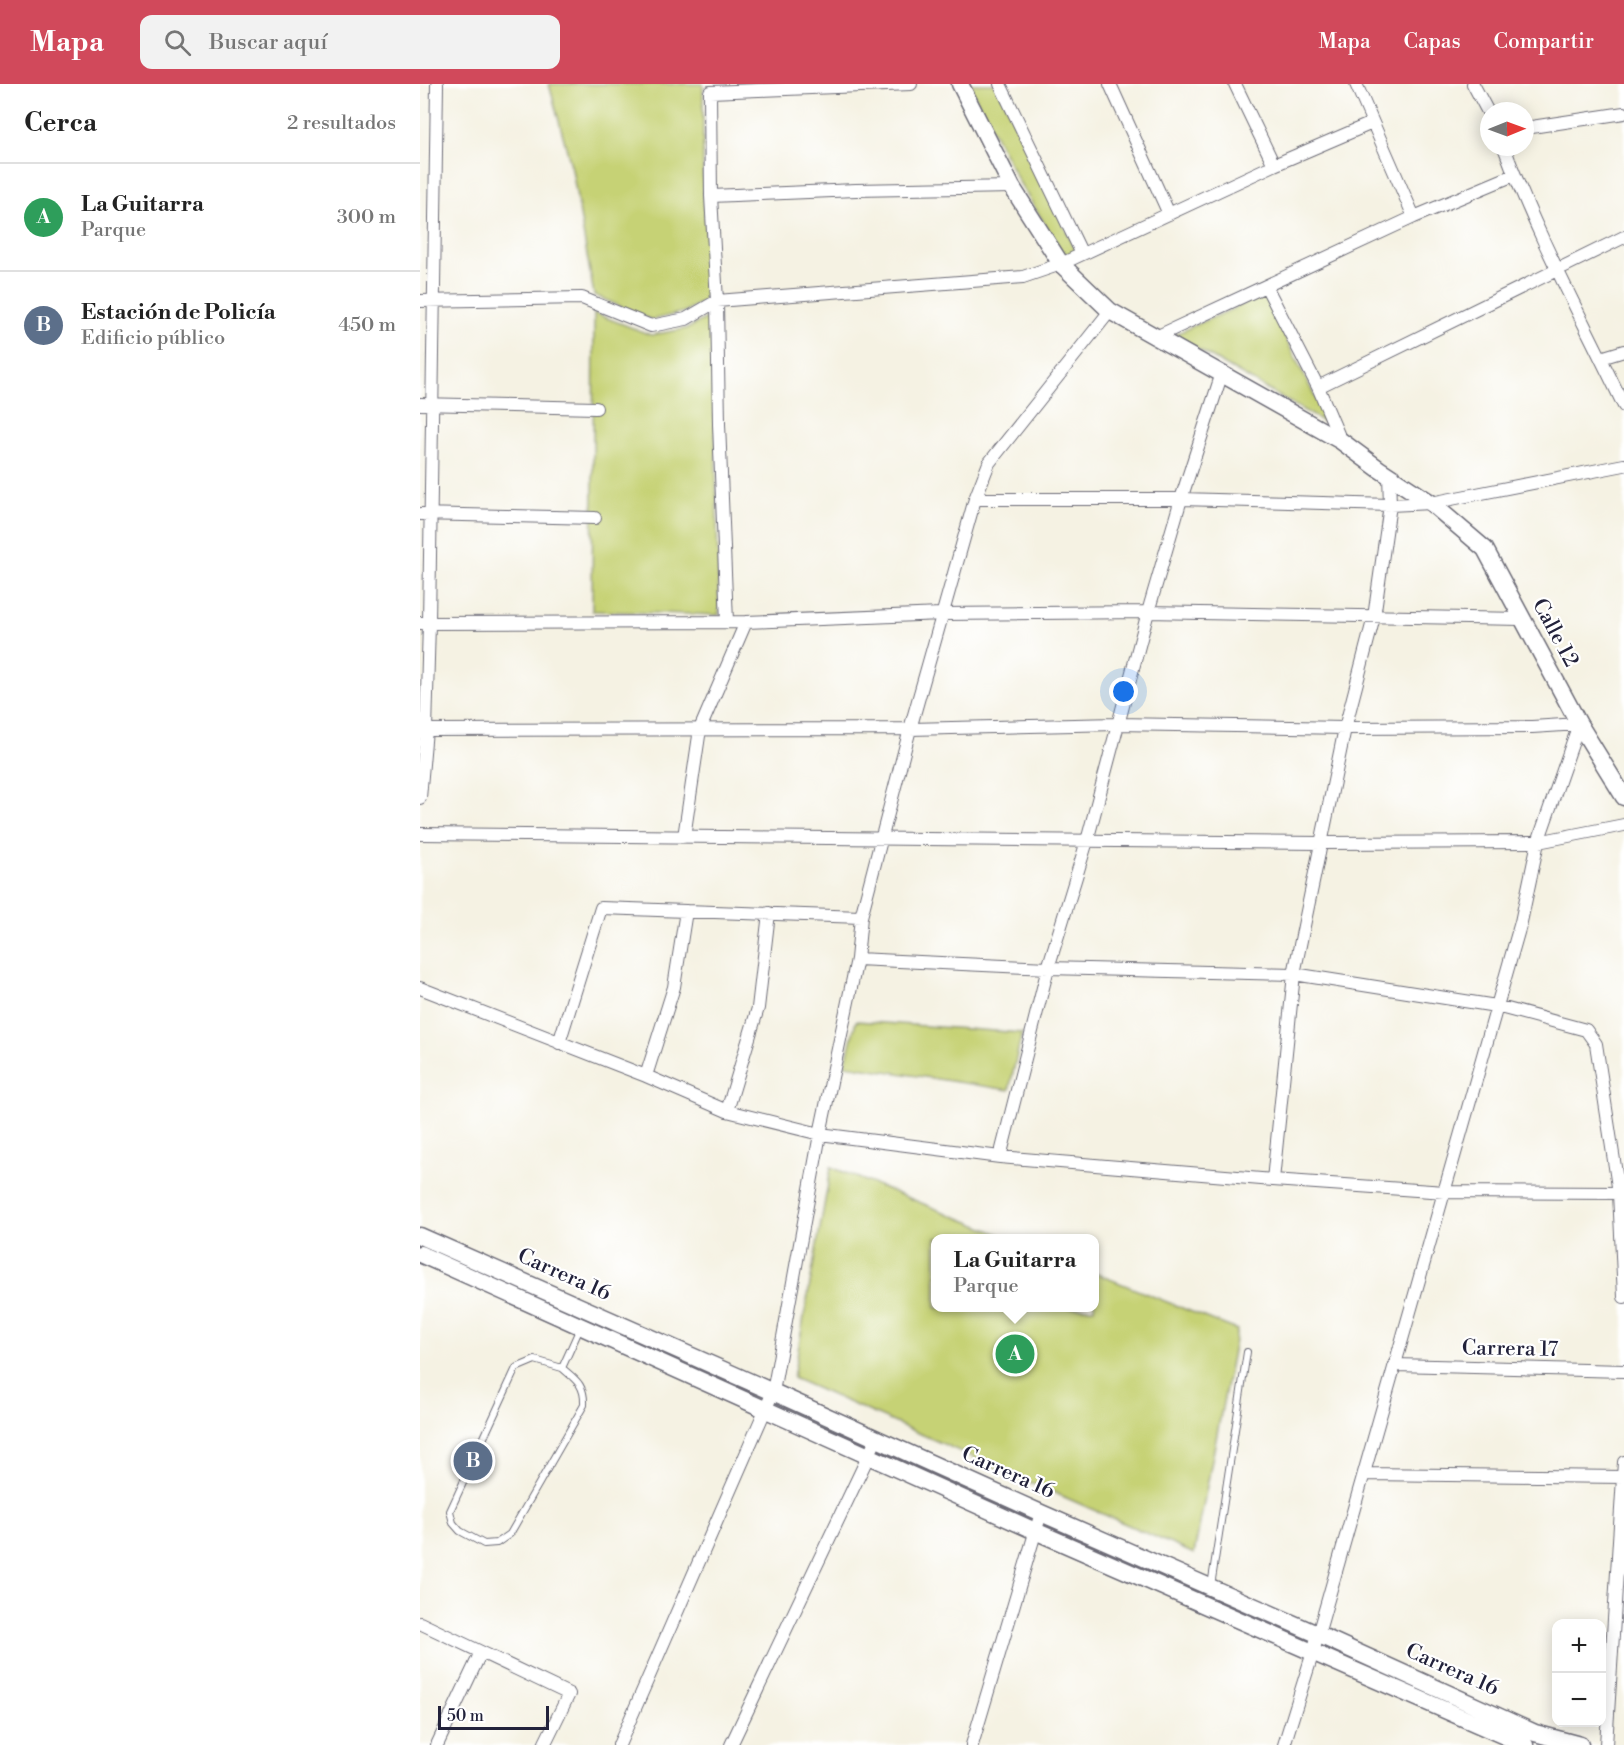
<!DOCTYPE html>
<html lang="es">
<meta charset="utf-8">
<style>
body{margin:0;font-family:"Libre Bodoni",serif;background:#f2f2f2;color:#222}
.controls{position:absolute;right:18px;bottom:18px;display:grid;overflow:hidden;border-radius:12px;box-shadow:0 3px 15px #0003}
.controls button{width:54px;height:54px;display:grid;place-items:center;padding:0;border:0;border-bottom:2px solid #e0e0e0;background:#fff;color:#222;font:30px sans-serif}
.compass{position:absolute;left:1060px;top:18px;width:54px;height:54px;border-radius:50%;background:#fff;box-shadow:0 3px 15px #0003;rotate:89deg}
.scale{position:absolute;left:18px;bottom:15px;width:111px;box-sizing:border-box;padding-left:6px;border:3px solid #22223b;border-top:0;font-size:16px;line-height:21px;white-space:nowrap;color:#22223b;-webkit-text-stroke:4px #fff;paint-order:stroke}
.you{position:absolute;left:704px;top:608px;width:21px;height:21px;margin:-15px;border:4px solid #fff;border-radius:50%;background:#1a73e8;box-shadow:0 0 0 9px #1a73e833}
.badge{display:grid;place-items:center;width:39px;height:39px;border-radius:50%;background:#d1495b;color:#fff;font-size:20px;font-weight:700}
.pin{position:absolute;translate:-50% -50%;border:3px solid #fff;box-shadow:0 2px 6px #0006}
.popup{position:absolute;left:511px;top:1150px;width:168px;height:78px;box-sizing:border-box;display:grid;place-content:center;border-radius:12px;background:#fff;filter:drop-shadow(0 2px 4px #0005);font-size:20px;white-space:nowrap;color:#767676}
.popup b{font-size:22px;color:#222}
.popup::after{content:'';position:absolute;left:50%;top:100%;margin-left:-12px;border:12px solid transparent;border-top-color:#fff}
.list{margin:0;padding:0;list-style:none}
h2{display:flex;justify-content:space-between;align-items:center;height:78px;margin:0;padding:0 24px;font-size:26px}
h2 small{font-size:20px;font-weight:400;color:#767676}
.list li{display:grid;grid-template-columns:39px 1fr auto;gap:18px;align-items:center;box-sizing:border-box;height:108px;padding:0 24px;border-top:2px solid #e0e0e0}
.list b{display:block;font-size:22px;white-space:nowrap}
.list p{margin:0;font-size:20px;white-space:nowrap;color:#767676}
.list em{font-size:20px;font-style:normal;color:#767676}
.icon{flex:none;width:33px;height:33px;fill:none;stroke:currentColor;stroke-width:2;stroke-linecap:round;stroke-linejoin:round}
.map{position:relative;flex:none;width:1204px;height:1661px;overflow:hidden}
header{display:flex;align-items:center;gap:36px;box-sizing:border-box;height:84px;padding:0 30px;background:#d1495b;color:#fff}
header strong{font-size:28px}
nav{display:flex;gap:33px;margin-inline-start:auto;font-size:21px}
.search{width:420px;height:54px;background:#f2f2f2;display:flex;align-items:center;gap:15px;box-sizing:border-box;padding:0 21px;border-radius:12px;color:#767676;font-size:22px}
main{display:flex}
aside{flex:1;background:#fff}
.map>svg:first-child{display:block}
</style>
<header>
<strong>Mapa</strong>
<div class="search"><svg class="icon" aria-label="search" viewBox="0 0 24 24"><circle cx="10" cy="10" r="6"/><path d="M15 15l6 6"/></svg>Buscar aquí</div>
<nav><a>Mapa</a><a>Capas</a><a>Compartir</a></nav>
</header>
<main>
<aside>
<h2>Cerca<small>2 resultados</small></h2>
<ul class="list">
<li><span class="badge" style="background:#2e9e5b">A</span><div><b>La Guitarra</b><p>Parque</p></div><em>300 m</em></li>
<li><span class="badge" style="background:#5c6f8a">B</span><div><b>Estación de Policía</b><p>Edificio público</p></div><em>450 m</em></li>
</ul>
</aside>
<div class="map">
<svg width="1204" height="1661" viewBox="0 0 1204 1661">
<rect width="100%" height="100%" fill="#fff"/>
<filter id="ink" filterUnits="userSpaceOnUse"><feTurbulence type="fractalNoise" baseFrequency=".0167" numOctaves="2"/><feDisplacementMap in="SourceGraphic" scale="12" xChannelSelector="R" yChannelSelector="G"/><feConvolveMatrix kernelMatrix="1 2 1 2 8 2 1 2 1" color-interpolation-filters="sRGB"/></filter>
<filter id="wash" filterUnits="userSpaceOnUse"><feTurbulence type="fractalNoise" baseFrequency=".008" numOctaves="4" result="noise"/><feDisplacementMap in="SourceGraphic" scale="24" xChannelSelector="R" yChannelSelector="G"/><feGaussianBlur stdDeviation="1.35" result="paint"/><feColorMatrix in="noise" values="0 0 0 0 0 0 0 0 0 0 0 0 0 0 0 0 0 1.4 0 .05"/><feComposite in="paint" operator="in"/></filter>
<g filter="url(#wash)">
<rect width="100%" height="100%" fill="#f5f2e3"/>
<!-- green -->
<path fill="#c6d274" stroke="#747a58" stroke-width="1.5" d="M129,0h154v112l8,101 -27,15 -32,8 -58,-25 -22,-126z
M549,0h27l80,167 -12,4 -45,-73z
M844,211l65,130 -156,-90z
M174,229l57,22 38,-7 24,-14 6,301 -127,-4z
M436,937l166,12 -13,57 -164,-25z
M411,1083l178,71h-73v70h158l1,-35 142,57 -43,224 -401,-176z"/>
</g>
<g filter="url(#ink)">
<g fill="none" stroke-linecap="round" stroke-linejoin="round">
<!-- service casing -->
<g stroke="#6c6b76" stroke-width="8">
<path id="service" d="M142,1284l-27,-8 -19,8 -66,143 3,12 7,8 24,13 13,-1 13,-9 74,-129c1,-20 -8,-25 -22,-37l18,-40
M791,1502l36,-234"/>
</g>
<!-- minor casing -->
<g stroke="#6c6b76" stroke-width="14">
<path id="minor" d="M580,0l82,170
M690,0l59,130
M815,0l39,81
M936,0l58,133
M1053,0l16,30
M1105,44l99,-15
M1084,63c33,89 79,173 120,259
M291,112l145,-6 156,-3
M846,202l52,101 23,54
M0,217l162,-3 69,28 35,-7 31,-18 306,-24 38,-13 213,-99 98,-42
M738,252l256,-119 100,-42
M1181,274l23,-7
M898,303l306,-150
M0,320l176,4
M555,415h206l209,6 41,-2 193,-38
M0,430l175,4
M307,538l-8,-198 -2,-123 -6,-105 -1,-104 201,-8
M0,539l326,-1 195,-8 207,-2 374,7
M0,646l490,-1 207,-5 228,4 187,-1 47,-3 -41,118 -17,80 -208,730 -29,93
M0,714l6,-68 3,-107 8,-539
M0,750l902,9 216,-1 86,-17
M264,753l16,-108 46,-107
M437,875l191,9 246,6 202,32 90,24 10,14 23,149 5,104
M0,904l226,88 81,35 93,23 180,23 273,23 172,12 179,1
M139,959l42,-135 260,9
M226,992l28,-89 12,-76
M307,1027l31,-103 11,-95
M580,1073l48,-189 39,-127 61,-229 33,-113 41,-126
M853,1096l21,-206 51,-246 29,-111 16,-112 -1,-30
M975,1281l229,6
M944,1390l260,3
M0,1539l149,71 -25,51
M17,1661l44,-93
M199,1661l154,-353 47,-258 37,-175 4,-42 49,-188 65,-230 14,-36 121,-152
M311,1661l145,-305
M552,1661l69,-232
M1186,1661l18,-283"/>
</g>
<!-- secondary casing -->
<g stroke="#6c6b76" stroke-width="19">
<path id="secondary" d="M540,0l52,103 49,77 49,47 231,130 38,28 52,34 54,46 94,175 45,73
M0,1152l353,156 268,121 276,121 218,99 45,12
M0,1170l615,277 490,214"/>
</g>
<!-- service -->
<use href="#service" stroke="#fff" stroke-width="6"/>
<!-- minor -->
<use href="#minor" stroke="#fff" stroke-width="12"/>
<!-- secondary -->
<use href="#secondary" stroke="#fff" stroke-width="16"/>
</g>
</g>
<g text-anchor="middle" dominant-baseline="central" stroke-width="4.5" stroke-linejoin="round" paint-order="stroke">
<!-- street labels -->
<g font-size="21" fill="#22223b" stroke="#fff">
<text transform="translate(1135 549) rotate(62)">Calle 12</text>
<text transform="translate(144 1191) rotate(24)">Carrera 16</text>
<text transform="translate(1090 1265) rotate(1)">Carrera 17</text>
<text transform="translate(588 1389) rotate(24)">Carrera 16</text>
<text transform="translate(1032 1586) rotate(24)">Carrera 16</text>
</g>
</g>
</svg>
<div class="controls">
<button>+</button>
<button>−</button>
</div>
<svg class="compass" viewBox="-18 -18 36 36"><path d="M0-13l5 13h-10z" fill="#e53935"/><path d="M0 13l5-13h-10z" fill="#767676"/></svg>
<div class="scale">50 m</div>
<div class="you"></div>
<div class="pin badge" style="left:595px;top:1270px;background:#2e9e5b">A</div>
<div class="popup"><b>La Guitarra</b>Parque</div>
<div class="pin badge" style="left:53px;top:1377px;background:#5c6f8a">B</div>
</div>
</main>
